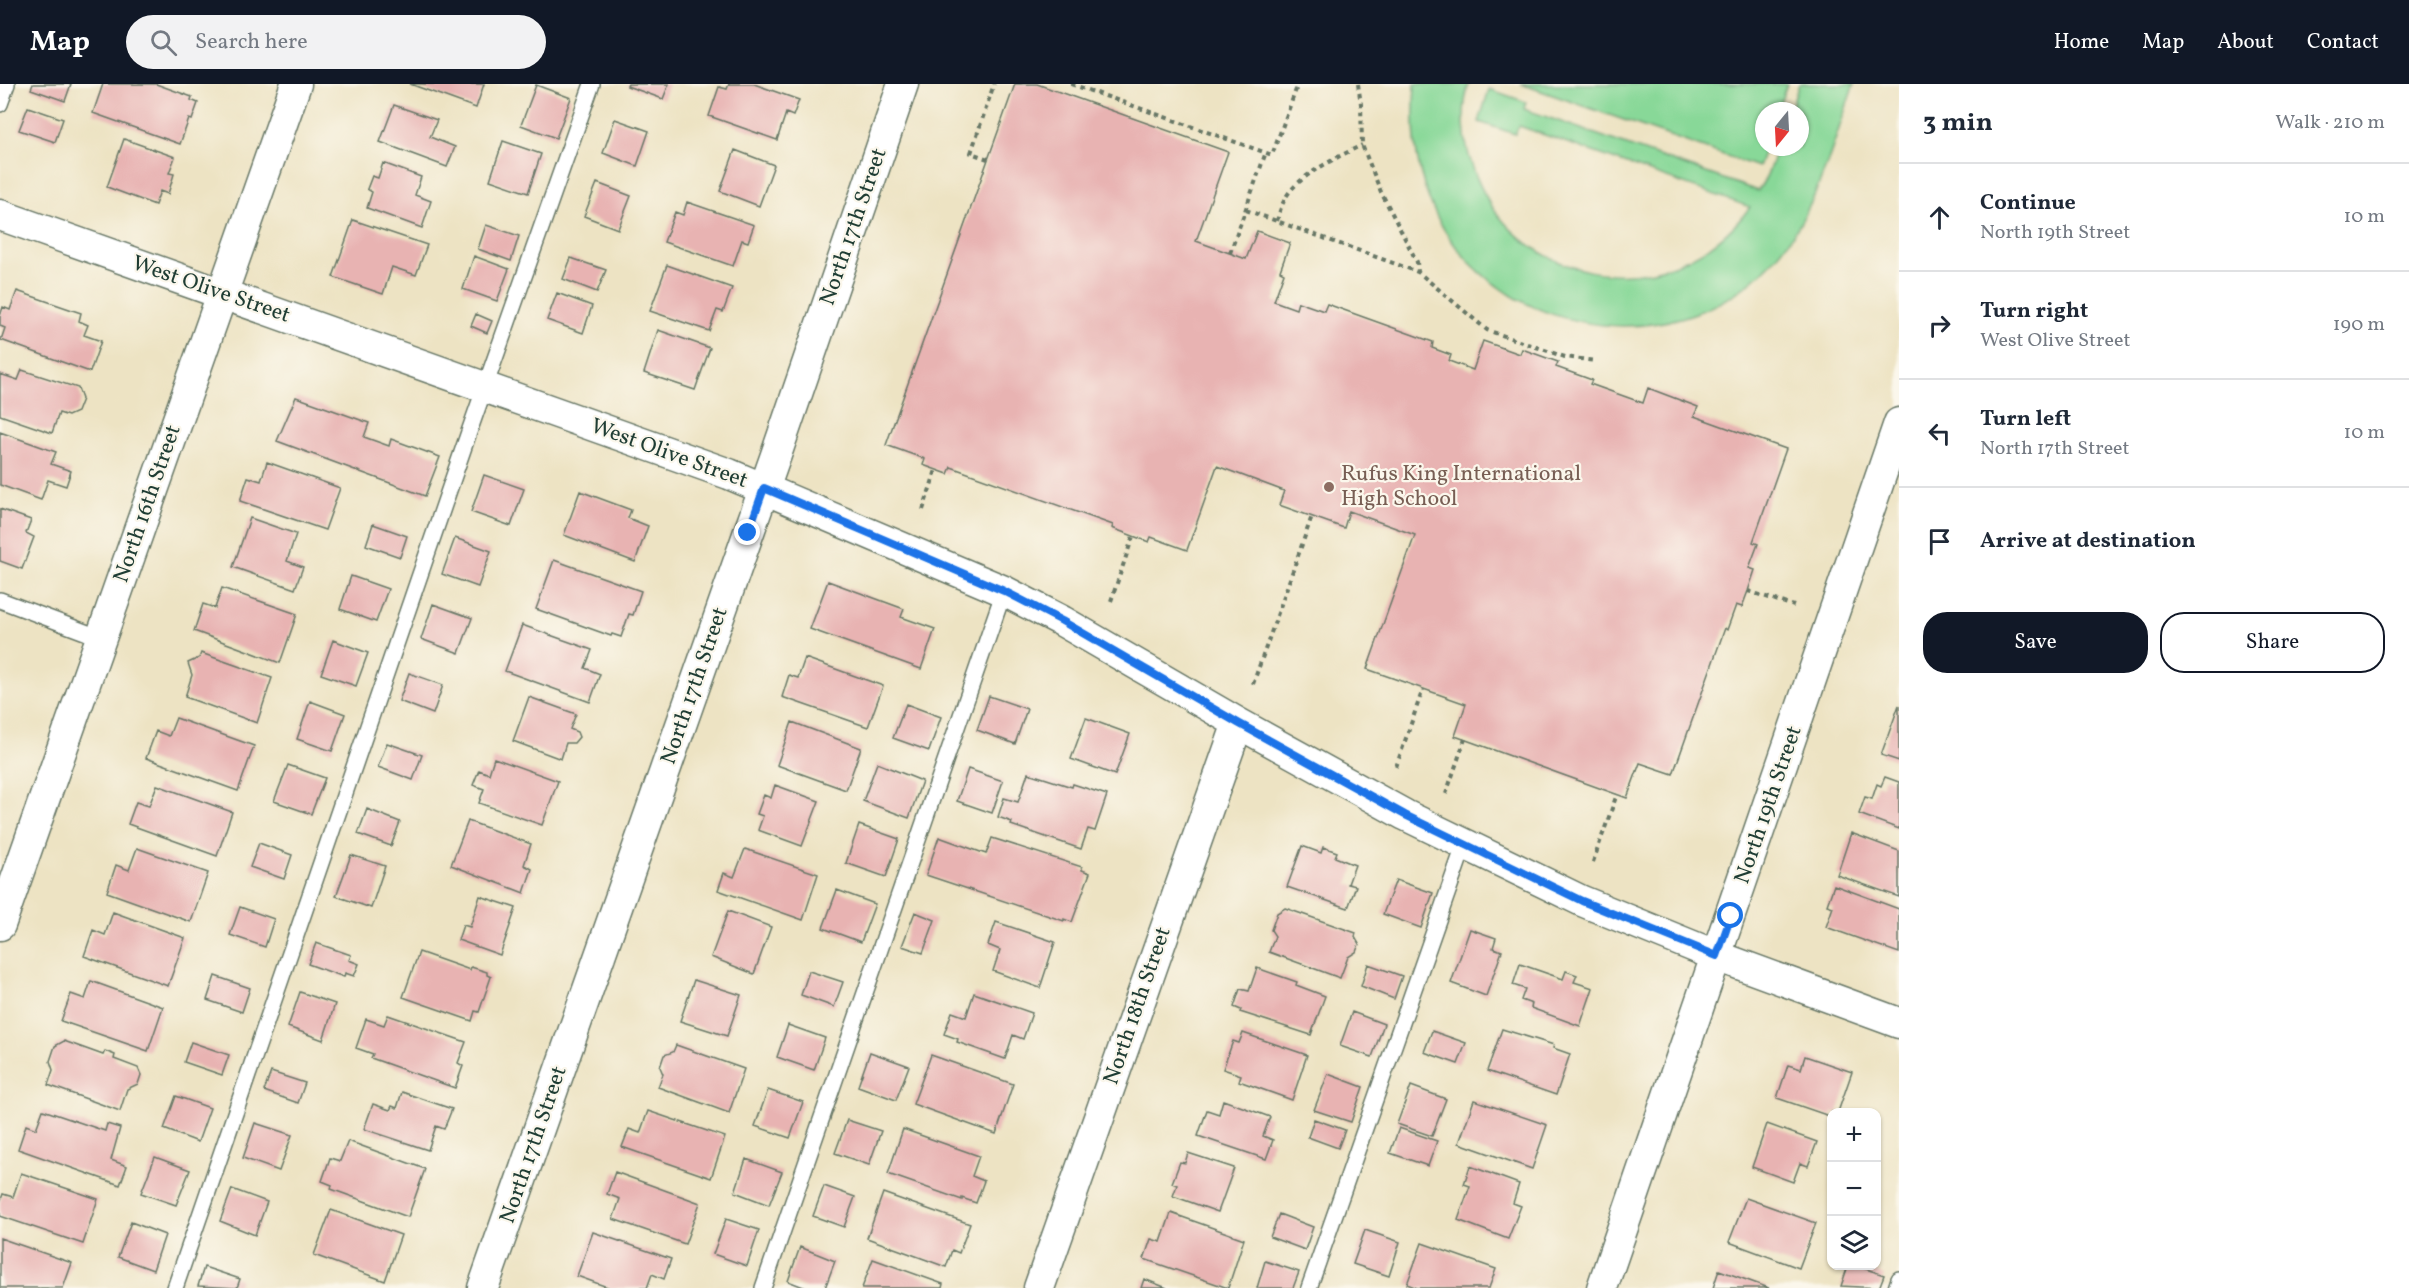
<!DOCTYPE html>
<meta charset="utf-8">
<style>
body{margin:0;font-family:Vollkorn,serif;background:#f2f2f3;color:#1f2937}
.controls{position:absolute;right:18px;bottom:18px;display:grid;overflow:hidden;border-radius:12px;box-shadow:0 2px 4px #0004}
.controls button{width:54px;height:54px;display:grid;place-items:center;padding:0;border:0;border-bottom:2px solid #e0e1e3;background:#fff;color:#1f2937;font:30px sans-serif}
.compass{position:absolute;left:1755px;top:18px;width:54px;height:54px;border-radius:50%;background:#fff;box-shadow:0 2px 4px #0004;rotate:198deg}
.stop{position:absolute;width:18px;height:18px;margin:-14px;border:4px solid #1a73e8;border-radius:50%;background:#fff}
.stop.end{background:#1a73e8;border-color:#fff;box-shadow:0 2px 6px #0008}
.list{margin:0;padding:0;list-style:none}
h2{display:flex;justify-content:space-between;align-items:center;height:78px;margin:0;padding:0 24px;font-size:26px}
h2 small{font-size:20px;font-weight:400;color:#747a83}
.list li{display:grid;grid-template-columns:39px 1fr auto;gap:18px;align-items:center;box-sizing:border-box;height:108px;padding:0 24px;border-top:2px solid #e0e1e3}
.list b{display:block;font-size:22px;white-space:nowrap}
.list p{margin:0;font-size:20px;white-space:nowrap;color:#747a83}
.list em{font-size:20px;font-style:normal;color:#747a83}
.actions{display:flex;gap:12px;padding:18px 24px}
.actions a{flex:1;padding:14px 0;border:2px solid #111827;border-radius:24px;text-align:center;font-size:21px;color:#111827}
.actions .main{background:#111827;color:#fff}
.icon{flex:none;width:33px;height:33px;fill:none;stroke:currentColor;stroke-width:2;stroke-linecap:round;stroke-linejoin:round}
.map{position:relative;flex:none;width:1899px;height:1204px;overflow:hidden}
header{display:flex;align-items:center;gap:36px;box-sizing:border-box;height:84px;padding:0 30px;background:#111827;color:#fff}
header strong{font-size:28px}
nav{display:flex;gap:33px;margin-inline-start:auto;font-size:21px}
.search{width:420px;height:54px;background:#f2f2f3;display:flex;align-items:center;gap:15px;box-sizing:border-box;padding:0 21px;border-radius:33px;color:#747a83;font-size:22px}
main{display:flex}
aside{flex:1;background:#fff}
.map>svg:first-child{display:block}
</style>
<header>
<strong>Map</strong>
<div class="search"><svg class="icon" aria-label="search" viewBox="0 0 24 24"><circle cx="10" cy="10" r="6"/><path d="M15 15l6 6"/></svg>Search here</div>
<nav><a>Home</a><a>Map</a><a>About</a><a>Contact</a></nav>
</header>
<main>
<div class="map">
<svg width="1899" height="1204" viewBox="0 0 1899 1204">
<rect width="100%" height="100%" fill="#fbf7ec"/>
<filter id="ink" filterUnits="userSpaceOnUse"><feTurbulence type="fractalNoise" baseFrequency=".0167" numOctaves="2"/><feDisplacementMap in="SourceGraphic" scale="12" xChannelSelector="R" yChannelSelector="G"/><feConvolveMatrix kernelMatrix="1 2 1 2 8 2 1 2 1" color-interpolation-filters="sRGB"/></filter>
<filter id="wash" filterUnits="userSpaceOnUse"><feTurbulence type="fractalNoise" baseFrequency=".008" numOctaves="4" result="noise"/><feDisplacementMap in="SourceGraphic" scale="24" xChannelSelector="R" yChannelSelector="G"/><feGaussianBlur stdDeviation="1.35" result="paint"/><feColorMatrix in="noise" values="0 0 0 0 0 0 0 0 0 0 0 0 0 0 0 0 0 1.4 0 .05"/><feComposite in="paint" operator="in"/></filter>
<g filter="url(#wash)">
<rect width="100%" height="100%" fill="#ede3c3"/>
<!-- green -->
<path fill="#88d898" stroke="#548a66" stroke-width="1.5" d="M1415,0h54c-8,25 -6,56 3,81 41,125 201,148 278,42l-231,-81 -4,8 -36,-12 10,-33 37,13 -2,7 234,82 9,-15 10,-29h23v-36h-10l9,-27h55c-22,62 -37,130 -83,179 -99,107 -289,72 -342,-64 -15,-38 -17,-74 -14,-115z
M1521,0h266l-10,27h-13l1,36 -7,20z"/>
<g id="blocks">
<!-- building -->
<path fill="#e8b3b2" d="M33,0h38l-6,17 -34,-12z
M103,0h53l36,13 -1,3 7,3 -6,17 -3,-1 -9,25 -87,-31z
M410,0h74l-8,24z
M628,0h41l-6,15 -36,-13z
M729,0h25l45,16 -6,16 -7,-3 -9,27 -68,-24 10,-29 8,2z
M1015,0h22l191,68 -32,89 50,18 11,-28 33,12 -10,28 4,2 -10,28 22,8 2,-7 26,9 3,-7 106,38 -1,6 19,7 -2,6 24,9 10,-29 37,13 2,-5 36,13 -2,5 36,13 -2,4 53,19 5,-15 50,19 -4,9 92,33 -33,93 5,2 -9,24 6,2 -7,21 -6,16 -6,-2 -9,25 -2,-2 -52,146 -33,-11 -13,35 -172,-62 11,-32 -99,-35 48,-134 -66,-24 -5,17 -65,-23 5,-14 -67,-25 -30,84 -36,-13 -2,5 -37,-14 1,-3 -162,-58 -3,7 -25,-9 2,-6 -39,-14z
M536,1l35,13 -15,40 -35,-13z
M394,21l43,15 -7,17 25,10 -8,20 -67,-25z
M28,23l35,12 -8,23 -36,-12z
M615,35l34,12 -12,35 -34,-13z
M124,55l51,18 -6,16 5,1 -6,20 -8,-3 -5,14 -48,-18z
M503,57l38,13 -13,39 -38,-13z
M735,66l39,15 -15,41 -39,-15z
M383,79l38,14 -6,18 16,6 -9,27 -55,-20 5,-16 -5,-3 5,-13 6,2z
M597,99l34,13 -13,33 -34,-13z
M687,118l67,23 -6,17 -6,-2 -9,26 -69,-24 11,-30 8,3z
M353,136l74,25 -11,30 -24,-8 -9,27 -50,-17z
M486,141l33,11 -8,25 -33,-12z
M474,172l35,13 -12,32 -34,-12z
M571,174l35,12 -9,22 -34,-13z
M667,181l65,23 -9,24 -6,-2 -8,21 -59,-20z
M17,207l64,22 -2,8 9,4 -4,10 17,6 -11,31 -89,-32 4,-12 -5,-2v-10l3,-9 7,3z
M557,209l35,13 -9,27 -36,-13z
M476,230l16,7 -5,12 -16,-7z
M658,246l52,18 -15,42 -51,-17z
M22,286l56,18 4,11 -5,13 -9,4 -9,-3 -7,20 -52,-18v-41l18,6z
M296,313l73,26 -5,14 25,9 2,-7 49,18 -15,39 -148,-55z
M0,348l56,20 -5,12 20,7 -5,15 -18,-6 -7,20 -41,-15z
M267,378l73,26 -15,42 -85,-29 8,-24 13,4z
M484,391l40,14 -13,37 -40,-14z
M580,407l51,19 -3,8 20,8 -13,36 -71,-27z
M0,425l31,11 -5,13 8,4 -12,32 -22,-8z
M250,434l46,16 -9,27 16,6 -8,22 -62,-22z
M373,440l34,12 -7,21 -34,-12z
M455,454l36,13 -13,36 -36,-13z
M554,476l87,31 -8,24 -4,-1 -8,23 -9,-3 -1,2 -75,-27z
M351,492l37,13 -12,33 -36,-13z
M828,497l76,28 -3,8 34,12 -14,40 -111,-40z
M222,504l75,26 -17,49 -86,-32 9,-27 12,4z
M433,520l39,14 -13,35 -38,-14z
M522,541l70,25 -7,18 15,6 -10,28 -85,-31z
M333,556l35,13 -12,33 -35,-12z
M201,569l71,25 -15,45 -72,-26 7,-22 -4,-12 11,-5z
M805,574l78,28 -15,41 -86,-30 7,-22 9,3z
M409,589l34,12 -10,29 -34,-13z
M989,612l38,13 -12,35 -38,-14z
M529,613l47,17 -6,15 7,3 2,5 -5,6h-8l-5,16 -48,-18z
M310,617l35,13 -13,37 -35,-12z
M906,620l35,13 -12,34 -36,-13z
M1899,621v56l-18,-6z
M176,634l78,28 -16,45 -92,-33 10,-27 13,5z
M1086,634l44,16 -15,41 -44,-16z
M792,638l69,26 -15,42 -69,-25z
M387,659l35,12 -9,25 -35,-13z
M494,674l64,23 -16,44 -63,-22 5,-14 -11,-4 6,-15 10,4z
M877,679l45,18 -13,37 -46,-17z
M288,681l37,13 -14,36 -37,-13z
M968,685l35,12 -11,32 -35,-12z
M1028,689l44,14 1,-3 34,11 -12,36 -7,-2 -7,20 -70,-24 1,-3 -14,-5 6,-19 14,4z
M1885,693l14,5v47l-40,-15 6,-17 7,2 5,-15 4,2z
M157,701l75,27 -15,44 -89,-32 8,-22 13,4z
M775,701l44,16 -17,45 -44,-16 5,-14 -6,-2 7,-19 7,3z
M367,725l33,13 -9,24 -33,-12z
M468,737l63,23 -7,21 8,4 -8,24 -73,-28z
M859,741l40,14 -13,38 -40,-14z
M1851,749l48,18v46l-62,-22z
M939,753l47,17 6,-16 90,29v3l8,3 -18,49 -8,-3v2l-138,-46z
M259,759l33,12 -8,24 -34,-12z
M1302,762l19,7 2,-6 14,5 -2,5 20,8 -7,19 8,2 -8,22 -61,-21z
M137,764l71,25 -17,49 -84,-30 9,-27 13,5z
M745,765l73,25 -15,46 -85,-30 6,-17 10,4z
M351,771l34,11 -14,42 -35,-12z
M1396,796l37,13 -12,35 -38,-14z
M1834,801l65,24v44l-73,-26 7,-20 -6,-2z
M837,806l38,14 -14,38 -38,-14z
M480,812l36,12 -16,47 -42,-15 5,-15 7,2z
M240,823l34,12 -9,28 -35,-12z
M1285,824l71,25 -1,4 4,7 -3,8 -8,5 -8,21 -71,-26 6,-16 -4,-6 6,-17z
M728,827l43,16 -17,47 -43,-17z
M113,828l72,26 -17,48 -84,-30 9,-26 12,5z
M915,828l20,8 -12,33 -21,-7z
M996,838l59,20 -15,46 -47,-17 7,-21 -12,-5z
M1470,845l26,9 -3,10 9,3 -16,45 -35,-13z
M316,859l35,12 -2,5 10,4 -5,12 -9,-3 -1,4 -36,-13z
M419,868l51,18 1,-3 16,5v3l4,2 -12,35 -4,-1 -3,10 -69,-24z
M1368,880l34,12 -8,23 -33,-13z
M1520,880l43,15 3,-8 11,4 -3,7 19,6 -13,38 -49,-18 1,-4 -11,-4 4,-11 -12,-4z
M1257,884l40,14 -1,3 29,11 -14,39 -71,-23 1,-2 -7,-3 6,-18 9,2z
M809,887l34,11 -9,25 -33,-12z
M215,892l35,12 -8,24 -35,-12z
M694,896l47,15 -14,41 -47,-15z
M91,897l72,26 -15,44 -87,-30 10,-27 14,5z
M300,908l35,12 -12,36 -35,-13z
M974,909l58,20 -9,26 -10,-4 -8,24 -48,-17 1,-3 -14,-5 8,-22 14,5z
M1352,928l32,12 -12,33 -32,-11z
M388,931l78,27 -8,21 5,3 -8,22 -84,-30 2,-4 -17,-6 10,-29 18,6z
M788,941l37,13 -11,32 -37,-13z
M1502,945l52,16 -1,3 17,6 -14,41 -69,-24z
M1432,947l34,12 -8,21 -34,-12z
M1243,949l64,22 -15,45 -53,-19 2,-6 -18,-6 10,-28 6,2z
M64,957l39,14 2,-4 10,4 -1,4 24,9 3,7 -3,9 -11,5 -7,22 -72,-26 5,-15 -3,-9 5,-15z
M191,958l38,13 -7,20 -38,-13z
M676,961l68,24 -15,44 -71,-26 5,-13 -3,-7 4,-12 9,-3z
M870,968l39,14 -13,34 -38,-14z
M931,971l82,29 -17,50 -83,-30z
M1805,972l47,16 -14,40h-6v5l-55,-19 11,-33 13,4z
M271,988l34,11 -7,20 -34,-12z
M1328,990l35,13 -12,35 -37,-12z
M1411,1002l35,13 -14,37 -35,-12z
M768,1006l35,12 -13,36 -35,-12z
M402,1008l50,17 -8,20 -8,-3 -8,24 -64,-21 9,-25 17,6 2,-4 5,2z
M176,1012l34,12 -12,34 -34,-13z
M1223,1016l47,17 -7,19 10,4 -7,19 -68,-23 9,-26 12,4z
M1474,1016l73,25 -15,44 -73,-26z
M43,1026l62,21 2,-7 13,4 -9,32 16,6 -7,19 -102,-36 8,-24 10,4z
M648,1027l77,26 -14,41 -89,-31 7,-18 11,4z
M1314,1035l31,11 -7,18 -30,-11z
M847,1036l34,11 -12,34 -34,-12z
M255,1039l37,12 -13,36 -36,-13z
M1767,1040l50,18 -9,24 -8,-3 -7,19 -41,-15z
M1399,1044l38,13 -9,25 -38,-13z
M903,1045l76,27 -7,20 12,5 -8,22 -14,-5v2l-74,-26z
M348,1057l77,28 -17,48 -77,-28 1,-4 -10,-4 8,-23 10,3z
M1188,1069l46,15 -16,44 -45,-16 4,-11 -5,-2 8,-21 5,1z
M155,1073l35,13 -14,35 -35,-12z
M746,1075l36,13 -13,33 -34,-13z
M1470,1082l49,18 -6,19 8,3 -13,33 -50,-19 12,-34 -6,-2z
M615,1088l85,31 -15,41 -72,-25 7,-20 -13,-5z
M21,1089l77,26 -15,45 -83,-28v-14l3,-8 10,3z
M824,1102l31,11 -11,30 -31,-11z
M232,1105l35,13 -12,33 -35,-14z
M883,1109l87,31 -11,29 -7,-3 -6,17 -79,-29z
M1746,1114l70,25 -17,45 -70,-26z
M331,1126l70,25 -16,46 -71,-26z
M1171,1129l73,26 -16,49 -84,-29 7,-20 10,3z
M1279,1130l34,13 -8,23 -35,-13z
M726,1135l33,11 -12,36 -34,-12z
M131,1138l34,13 -12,35 -35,-13z
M1365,1146l35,12 -11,34 -36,-12z
M593,1148l78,27 -7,20 -12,-5 -5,14h-37l-33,-12z
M0,1154l72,25 -9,25h-63z
M1422,1159l74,26 -7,19h-72l-10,-4z
M800,1163l35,14 -10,27h-19l-18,-7z
M873,1175l70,25 -1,4h-80z
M1265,1177l34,11 -6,16h-36z
M1848,1182h9l27,9 -5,13 -38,-2z
M204,1183l36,12 -3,9 -39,-2z
M1719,1186l50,18h-56z
M1144,1195l23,9h-26z"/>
</g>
</g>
<g filter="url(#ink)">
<use href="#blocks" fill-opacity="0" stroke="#677766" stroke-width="1.5"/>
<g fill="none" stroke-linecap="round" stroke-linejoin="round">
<!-- service casing -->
<g stroke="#677766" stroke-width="18">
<path id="service" d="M0,20l7,-20
M0,516l101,38
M175,1204l294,-856 123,-348
M763,1204l241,-697
M1309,1204l156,-445
M1896,1204l3,-9"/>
</g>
<!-- minor casing -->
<g stroke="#677766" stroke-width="33">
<path id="minor" d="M0,131l729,259 275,117 58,30 176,102 167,92 177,86 135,55 182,67
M0,841l296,-841
M483,1204l293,-833 127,-371
M1039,1204l199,-565
M1602,1204l297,-865"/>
</g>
<!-- path -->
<path stroke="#677766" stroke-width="4" stroke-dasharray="4.5 4.5" stroke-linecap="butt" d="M1071,0l201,71 26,-71
M1358,0l3,20 1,41 19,47 36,70 1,10 69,58 78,27 31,4
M988,75l-17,-6 23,-69
M1246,126l172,62
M1277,137c2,-7 4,-15 8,-22 11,-23 55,-43 77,-54
M1230,169l36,-101
M923,426l13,-40
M1748,507l46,15
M1111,517l22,-65
M1253,600l59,-168
M1396,683l27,-78
M1446,710l19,-55
M1593,778l24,-68"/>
<!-- service -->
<use href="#service" stroke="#fff" stroke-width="15"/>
<!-- minor -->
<use href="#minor" stroke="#fff" stroke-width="30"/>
</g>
</g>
<g fill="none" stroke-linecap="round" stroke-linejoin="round" filter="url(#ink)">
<!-- route -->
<path stroke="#1a73e8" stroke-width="8" d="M748,449l16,-45 240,103 58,30 176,102 167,92 177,86 135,55 14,-40"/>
</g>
<!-- markers -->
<circle fill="#8d6e63" stroke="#fbf7ec" stroke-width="2" cx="1329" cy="403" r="6"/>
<g text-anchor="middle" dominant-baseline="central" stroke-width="4.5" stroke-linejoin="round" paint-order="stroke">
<!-- street labels -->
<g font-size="22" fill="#1f3d34" stroke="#fbf7ec">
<text transform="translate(854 143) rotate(-71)">North 17th Street</text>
<text transform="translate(211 206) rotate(19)">West Olive Street</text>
<text transform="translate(669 370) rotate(20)">West Olive Street</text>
<text transform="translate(148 420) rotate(-71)">North 16th Street</text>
<text transform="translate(695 602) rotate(-71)">North 17th Street</text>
<text transform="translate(1769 721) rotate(-71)">North 19th Street</text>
<text transform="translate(1138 922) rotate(-71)">North 18th Street</text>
<text transform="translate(534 1061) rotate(-71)">North 17th Street</text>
</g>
<!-- education labels -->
<g font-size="22" fill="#785e54" stroke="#fbf7ec" text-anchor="start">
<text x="1341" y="390">Rufus King International<tspan x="1341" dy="25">High School</tspan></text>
</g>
</g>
</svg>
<div class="controls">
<button>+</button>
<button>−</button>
<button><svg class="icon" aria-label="layers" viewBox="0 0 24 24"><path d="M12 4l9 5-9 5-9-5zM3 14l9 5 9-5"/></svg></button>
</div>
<svg class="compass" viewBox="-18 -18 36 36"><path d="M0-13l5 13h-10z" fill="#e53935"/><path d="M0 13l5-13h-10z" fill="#747a83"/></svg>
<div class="stop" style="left:1731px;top:832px"></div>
<div class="stop end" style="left:748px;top:449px"></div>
</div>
<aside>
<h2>3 min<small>Walk · 210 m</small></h2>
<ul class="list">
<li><svg class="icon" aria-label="ahead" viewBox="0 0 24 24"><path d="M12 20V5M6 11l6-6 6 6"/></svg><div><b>Continue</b><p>North 19th Street</p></div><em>10 m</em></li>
<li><svg class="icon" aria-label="right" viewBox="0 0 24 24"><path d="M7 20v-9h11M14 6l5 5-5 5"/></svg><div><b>Turn right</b><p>West Olive Street</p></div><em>190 m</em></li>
<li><svg class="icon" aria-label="left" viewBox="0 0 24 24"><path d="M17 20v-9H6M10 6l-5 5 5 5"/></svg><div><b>Turn left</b><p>North 17th Street</p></div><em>10 m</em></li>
<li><svg class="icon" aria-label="arrive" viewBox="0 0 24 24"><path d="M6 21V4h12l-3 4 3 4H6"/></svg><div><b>Arrive at destination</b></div></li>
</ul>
<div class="actions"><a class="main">Save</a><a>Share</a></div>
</aside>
</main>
